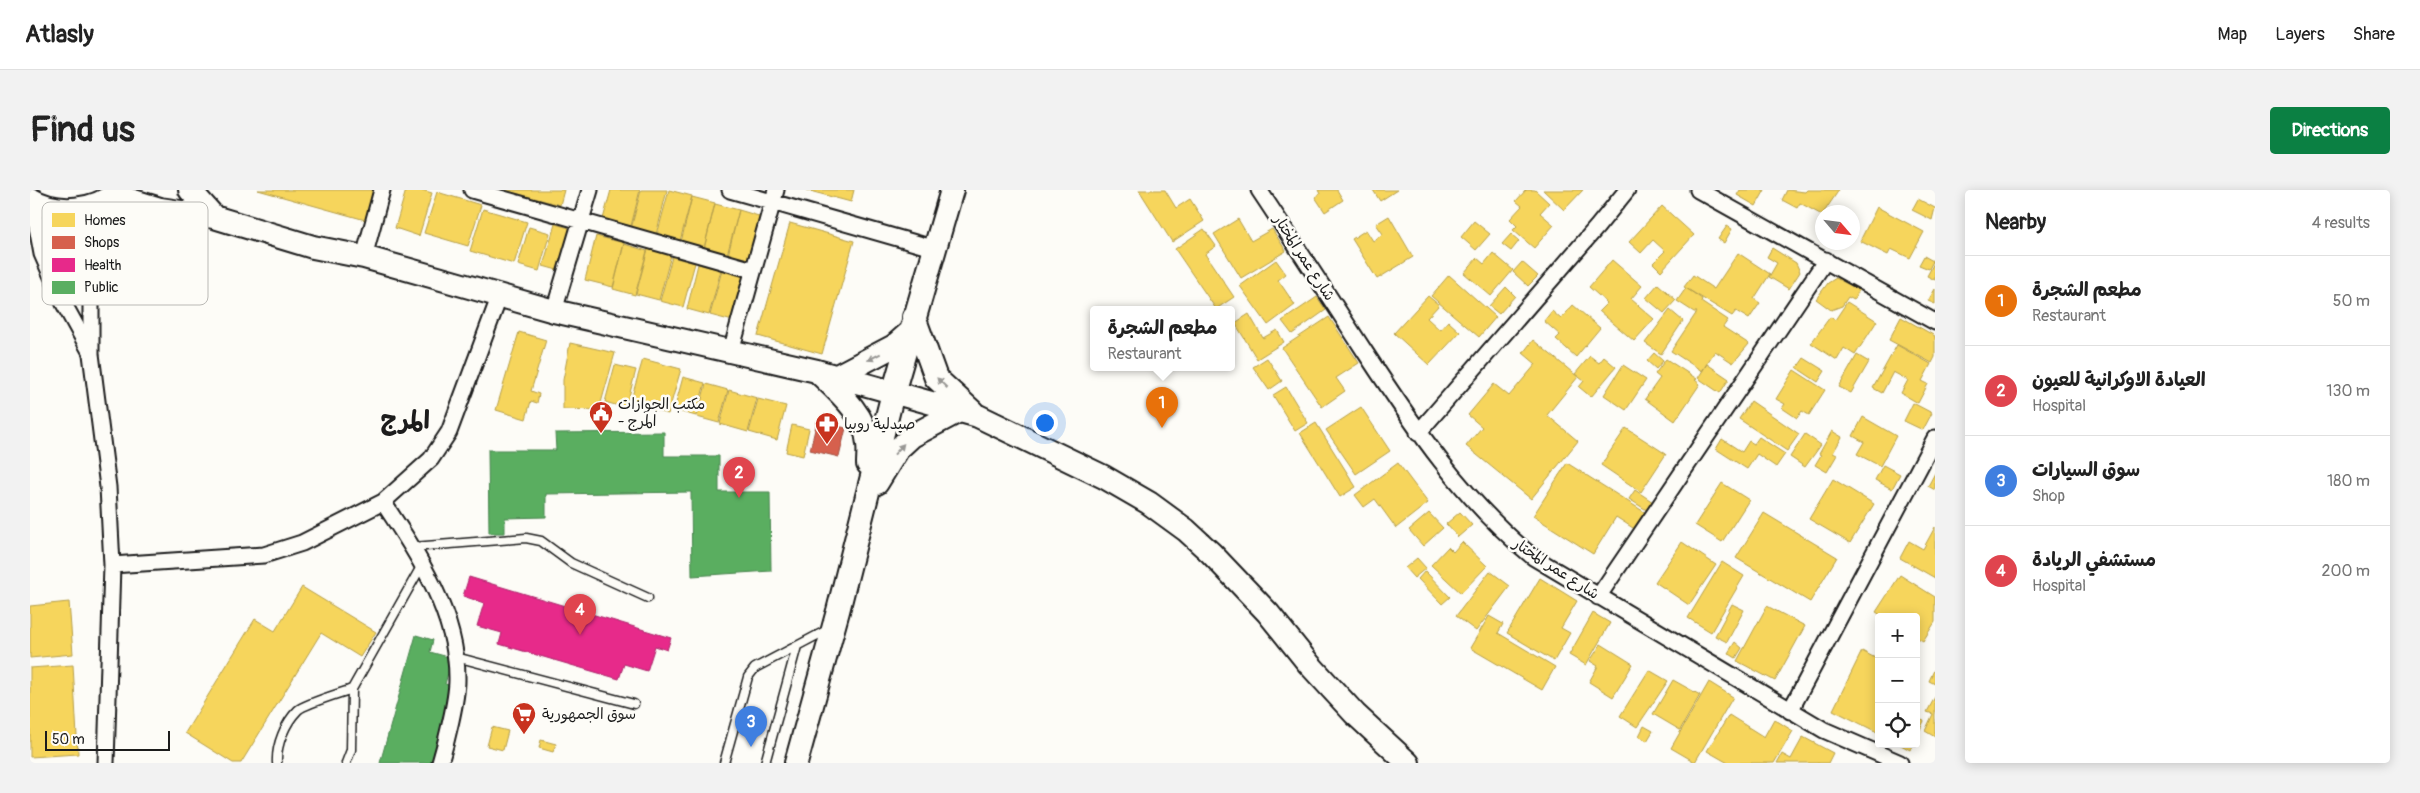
<!DOCTYPE html>
<meta charset="utf-8">
<style>
body{margin:0;font-family:Pangolin,"Playpen Sans Arabic",sans-serif;background:#f2f2f2;color:#222}
.controls{position:absolute;right:15px;bottom:15px;display:grid;overflow:hidden;border-radius:5px;box-shadow:0 2px 12px #0003}
.controls button{width:45px;height:45px;display:grid;place-items:center;padding:0;border:0;border-bottom:1px solid #e0e0e0;background:#fff;color:#222;font:25px sans-serif}
.compass{position:absolute;left:1785px;top:15px;width:45px;height:45px;border-radius:50%;background:#fff;box-shadow:0 2px 12px #0003;rotate:118deg}
.scale{position:absolute;left:15px;bottom:12px;width:125px;box-sizing:border-box;padding-left:5px;border:2px solid #1c1c1c;border-top:0;font-size:14px;line-height:18px;white-space:nowrap;color:#1c1c1c;-webkit-text-stroke:4px #fdfcf7;paint-order:stroke}
.you{position:absolute;left:1014px;top:232px;width:18px;height:18px;margin:-12px;border:4px solid #fff;border-radius:50%;background:#1a73e8;box-shadow:0 0 0 8px #1a73e833}
.badge{display:grid;place-items:center;width:32px;height:32px;border-radius:50%;background:#0b8043;color:#fff;font-size:16px;font-weight:700}
.pin{position:absolute;translate:-50% -41px;filter:drop-shadow(0 1px 2px #0008)}
.pin::after{content:'';position:absolute;top:26px;width:18px;height:15px;background:inherit;clip-path:polygon(0 0,100% 0,50% 100%)}
.popup{position:absolute;left:1060px;top:116px;width:145px;height:65px;box-sizing:border-box;display:grid;place-content:center;border-radius:5px;background:#fff;filter:drop-shadow(0 1px 4px #0005);font-size:16px;white-space:nowrap;color:#767676}
.popup b{font-size:19px;color:#222}
.popup::after{content:'';position:absolute;left:50%;top:100%;margin-left:-10px;border:10px solid transparent;border-top-color:#fff}
.list{margin:0;padding:0;list-style:none}
h2{display:flex;justify-content:space-between;align-items:center;height:65px;margin:0;padding:0 20px;font-size:21px}
h2 small{font-size:16px;font-weight:400;color:#767676}
.list li{display:grid;grid-template-columns:32px 1fr auto;gap:15px;align-items:center;box-sizing:border-box;height:90px;padding:0 20px;border-top:1px solid #e0e0e0}
.list b{display:block;font-size:19px;white-space:nowrap}
.list p{margin:0;font-size:16px;white-space:nowrap;color:#767676}
.list em{font-size:16px;font-style:normal;color:#767676}
.icon{flex:none;width:28px;height:28px;fill:none;stroke:currentColor;stroke-width:2;stroke-linecap:round;stroke-linejoin:round}
.map{position:relative;flex:none;width:1905px;height:573px;overflow:hidden;border-radius:5px}
header{display:flex;align-items:center;gap:30px;box-sizing:border-box;height:70px;padding:0 25px;background:#fff;border-bottom:1px solid #e0e0e0}
header strong{font-size:24px}
nav{display:flex;gap:28px;margin-inline-start:auto;font-size:18px}
.intro{display:flex;align-items:center;justify-content:space-between;box-sizing:border-box;height:120px;padding:0 30px}
h1{margin:0;font-size:35px}
.button{padding:12px 22px;border-radius:5px;background:#0b8043;color:#fff;font-size:18px;font-weight:700}
main{display:flex;gap:30px;padding:0 30px}
aside{flex:1;background:#fff;border-radius:5px;box-shadow:0 2px 12px #0003}
.map>svg:first-child{display:block}
</style>
<header>
<strong>Atlasly</strong>
<nav><a>Map</a><a>Layers</a><a>Share</a></nav>
</header>
<div class="intro"><h1>Find us</h1><a class="button">Directions</a></div>
<main>
<div class="map">
<svg width="1905" height="573" viewBox="0 0 1905 573">
<rect width="100%" height="100%" fill="#fdfcf7"/>
<filter id="ink" filterUnits="userSpaceOnUse"><feTurbulence type="fractalNoise" baseFrequency=".02" numOctaves="2"/><feDisplacementMap in="SourceGraphic" scale="10" xChannelSelector="R" yChannelSelector="G"/><feConvolveMatrix kernelMatrix="1 2 1 2 8 2 1 2 1" color-interpolation-filters="sRGB"/></filter>
<g filter="url(#ink)">
<!-- homes -->
<path fill="#f6d55c" stroke="#b59e49" d="M228,0h120l-9,31z
M376,0h16l10,3 -13,43 -24,-8z
M474,0h60l-4,15z
M581,0h29l-9,36 -28,-7z
M611,0h26l-11,45 -25,-6z
M639,0l23,6 -12,45 -23,-6z
M776,0h48l-3,12z
M1109,0h26l11,18 14,-9 14,22 -32,21z
M1288,0h19l6,10 -18,12 -10,-15 5,-3z
M1343,0h24l-17,11z
M1496,0h9l14,13 -9,10 14,12 -20,23 -21,-18 4,-4 -7,-7 12,-13 -6,-5z
M1513,0h40l-19,20z
M1710,0h25l-9,16 -19,-11z
M1757,0l18,2 2,-2h32l-17,25 -22,-12 -3,5 -15,-8z
M407,2l44,13 -13,41 -44,-13z
M662,7l23,6 -11,45 -23,-6z
M1888,9l17,9 -3,12 -20,-10z
M685,14l24,6 -12,45 -23,-6z
M1632,16l32,29 -33,36 -8,-8 12,-12 -12,-11 -12,13 -12,-11z
M1847,17l47,25 -14,26 -19,-9 -3,6 -28,-14z
M453,19l44,13 -13,42 -44,-13z
M709,20l23,7 -12,44 -22,-6z
M1359,26l24,41 -36,22 -25,-40 14,-9 7,11 10,-7 -7,-10z
M1208,29l13,22 21,-12 14,22 -45,27 -27,-44z
M1444,31l16,13 -14,16 -15,-13z
M760,33l64,18 -32,113 -64,-18z
M525,34l18,5 -12,42 -18,-5z
M1697,36l5,3 -8,14 -6,-4z
M499,37l21,6 -11,38 -21,-6z
M1174,39l12,17 -11,8 29,43 -18,12 -41,-60z
M1481,44l8,7 -8,10 -9,-7z
M566,46l28,7 -11,44 -28,-7z
M594,54l23,7 -12,44 -22,-6z
M1742,58l24,15 4,9 -11,17 -20,-12 8,-14 -10,-6z
M618,59l23,6 -12,45 -23,-6z
M1463,63l20,17 -22,26 -27,-23 13,-15 7,6z
M1708,63l32,21 -16,25 6,4 -11,16 -13,-8 -4,5 -48,-29 9,-12 21,14z
M1894,66l9,5 -4,8 -10,-4z
M642,67l23,6 -12,44 -23,-6z
M1246,70l10,14 -8,6 17,25 -27,20 -28,-39z
M1582,70l30,26 -11,13 23,20 -20,22 -35,-30 8,-8 -18,-16z
M1905,71v19l-8,-4z
M1492,72l16,14 -10,10 -15,-14z
M668,74l23,6 -12,45 -22,-6z
M692,80l23,6 -12,45 -23,-6z
M1419,85l47,42 -17,20 -48,-41z
M1806,88l23,12 -5,10 -6,-3 -6,9 -11,4 -15,-11 12,-16z
M1628,94l18,16 -12,13 -18,-15z
M1476,97l9,9 -16,18 -10,-8z
M1656,98l16,11 -1,3 27,18 -5,7 26,17 -16,19 -18,-12 -13,20 -31,-20 26,-39h-3l-17,-11z
M1905,99v15l-7,-3z
M1398,106l11,9 -12,13 13,12 8,-9 12,11 -31,33 -35,-32z
M1287,107l9,13 -34,24 -10,-13z
M1817,112l30,19 -22,34 -11,-7 -7,12 -26,-17 19,-26 5,3z
M1543,115l27,23 -24,29 -20,-18 4,-4 -16,-14 8,-10 9,8z
M1640,120l13,11 -22,33 -16,-11z
M1219,124l14,24 14,-8 7,12 -27,17 -22,-36z
M1299,127l30,46 -23,15 9,13 -23,16 -40,-59z
M1871,127l34,19v21l-3,6 -43,-23z
M489,142l27,8 -15,51 8,3 -2,9 -6,-2 -5,18 -30,-9z
M1503,150l45,37 -31,38 31,26 -47,58 -65,-53 16,-19 -14,-12 26,-31 15,12 27,-32 -13,-11z
M540,153l45,10 -16,57 -36,-1v-29z
M1867,155l34,19 -9,17 6,3 -10,19 -17,-10 7,-13 -15,-8 -11,21 -9,-5z
M1624,163l9,8 -7,8 -9,-8z
M1827,165l12,7 -18,31 -12,-6z
M1560,166l9,7 5,-6 12,10 -25,30 -12,-10 5,-6 -9,-7z
M1237,168l15,23 -13,9 -16,-23z
M1774,168l21,13 -7,11 -21,-14z
M613,169l38,10 -13,45 -38,-11z
M1636,169l31,20 -2,1 5,4 -25,37 -30,-22 15,-21 -5,-4z
M1677,174l22,15 -9,14 -22,-15z
M585,175l21,5 -10,38 -21,-6z
M1593,175l23,15 -20,30 -22,-15z
M1764,180l31,20 -16,25 -7,-4 -5,7 -15,-10 3,-4 -9,-5z
M653,187l22,6 -9,33 -22,-6z
M676,194l22,6 -9,33 -22,-6z
M1256,197l22,36 -13,8 -22,-36z
M699,200l28,8 -9,34 -28,-8z
M728,209l28,7 -9,34 -28,-8z
M1721,211l48,33 -12,17 -48,-32z
M1883,213l19,10 -9,17 -19,-9z
M1331,217l29,44 -34,23 -30,-44z
M1833,227l33,19 -16,30 -23,-12 7,-12 -11,-6z
M1286,233l40,64 -16,10 -40,-64z
M762,235l17,4 -6,27 -17,-4z
M1596,238l40,26 -25,38 -40,-27z
M1802,241l10,6 -9,16 4,2 -10,17 -12,-7 6,-10 -2,-1z
M1775,244l16,11 -16,22 -15,-10z
M1729,247l26,17 -9,13 -19,-13 -10,15 -31,-20 6,-10 20,13 7,-11 5,3z
M1368,273l30,40 -32,25 -21,-29 -11,8 -9,-12z
M1537,273l79,50 -10,17 -20,-13 -23,37 -60,-38z
M1853,275l17,9 -8,15 -17,-9z
M1905,283v17l-7,-4z
M1803,289l41,25 -24,39 -41,-24z
M1692,293l27,17 -27,42 -27,-17z
M1605,300l18,12 -5,9 -19,-12z
M1430,322l12,13 -14,12 -12,-13z
M1399,323l14,15 -20,18 -14,-16z
M1734,323l73,44 -27,45 -74,-44z
M1905,337v51l-35,-20 9,-17 14,8z
M1432,352l25,24 -26,27 -30,-28 17,-18 5,5z
M1652,352l34,23 -27,40 -34,-23z
M1387,368l9,10 -12,10 -9,-10z
M1692,372l22,14 -33,56 -23,-14z
M1395,381l25,26 -8,7 -24,-25z
M1460,381l20,15 -34,45 -20,-15z
M1870,385l35,22v25l-12,19 -7,-4v-20h-32l-8,-5z
M1510,388l37,23 -16,27 9,5 -16,28 -47,-28z
M272,397l74,45 -16,25 -39,-24 -80,130h-8l-48,-30 70,-114 20,12z
M39,412l4,52 -43,4v-52z
M1702,414l12,6 -17,32 -12,-6z
M1737,416l38,20 -30,55 -38,-20z
M1563,423l17,10 -24,42 -17,-10z
M1459,426l14,8 -5,9 57,34 -13,23 -72,-42z
M1705,452l7,6 -6,10 -8,-5z
M1571,454l32,20 -20,33 -24,-15 9,-16 -8,-5z
M1832,461l17,9v73l-46,-23z
M43,475l5,89 -48,3v-89z
M1905,478v16l-6,-3z
M1619,480l19,11 -31,46 -17,-11z
M1643,490l27,15 -20,35 -27,-16z
M1679,492l24,15 -38,65 -24,-14z
M1905,507v40l-10,-6 8,-17 -6,-2z
M1699,525l35,22 10,-18 19,12 -19,32h-46l-21,-12z
M1886,528l8,3 -8,17z
M1614,536l9,5 -6,10 -8,-5z
M462,537l16,4 -5,19 -16,-4z
M1773,547l30,16 -5,10h-51l5,-9 9,5z
M511,550l15,4 -3,8 -14,-4z
M1869,554h14l-3,6z"/>
<!-- shops -->
<path fill="#d6604d" stroke="#9e4c3e" d="M787,231l29,7 -7,29 -29,-7z"/>
<!-- health -->
<path fill="#e7298a" stroke="#aa2569" d="M439,387l202,61 -4,12 -12,-4 -8,25 -23,-7 -5,15 -120,-35 3,-11 -25,-7 7,-23 -21,-7z"/>
<!-- public -->
<path fill="#5aae61" stroke="#47824c" d="M634,242v24h55v36h51l1,79 -79,5 -1,-84 -145,2v23l-41,1v15h-16l-1,-83h68l-1,-17z
M386,445l17,5 -3,12 22,6 -7,26 8,2 -21,77h-52z"/>
<g fill="none" stroke-linecap="round" stroke-linejoin="round">
<!-- service casing -->
<g stroke="#1c1c1c" stroke-width="11">
<path id="service" d="M383,357l113,-9 15,3 30,22 77,35
M426,467l178,47
M247,573c-1,-18 8,-40 21,-53 6,-6 43,-17 54,-21
M316,573l5,-13 1,-61 70,-124
M694,573l24,-86 7,-9 72,-38
M735,573l32,-117"/>
</g>
<!-- minor casing -->
<g stroke="#1c1c1c" stroke-width="19">
<path id="minor" d="M442,0l281,80
M700,0l206,59
M1229,0c36,54 71,108 106,162 49,75 98,148 168,205l291,173 76,33
M1668,0l237,132
M2,10l10,54 22,50 27,49
M67,14l-6,75v75l17,133 4,78 -6,198
M334,67l18,-67
M524,121l36,-121
M701,161l45,-161
M1388,243l179,-206 30,-37
M353,312c35,53 75,113 74,178 0,20 -11,63 -17,83
M82,375l152,-10 38,-12 81,-41 48,-43 18,-27 51,-137
M1568,407l228,-337
M1760,521l145,-273"/>
</g>
<!-- primary casing -->
<g stroke="#1c1c1c" stroke-width="26">
<path id="primary" d="M160,0l24,27
M84,5l46,14 54,8 99,30 51,10 190,54 263,60 161,45 126,61 45,26 37,27 25,23 57,60 41,51 46,50 53,49
M0,9c27,16 66,13 89,-9
M884,127l22,61 37,34
M789,183c20,19 47,42 49,71 1,7 0,14 0,20
M805,187l59,-31 16,-14
M847,293l21,-34 14,-13 47,-25
M766,573l42,-152 55,-218 59,-203"/>
</g>
<!-- service -->
<use href="#service" stroke="#fdfcf7" stroke-width="8"/>
<!-- minor -->
<use href="#minor" stroke="#fdfcf7" stroke-width="15"/>
<!-- primary -->
<use href="#primary" stroke="#fdfcf7" stroke-width="22"/>
</g>
<!-- one-way arrows -->
<defs><path id="oneway-solid" d="M-6-.8H1V-3.2L6.5 0L1 3.2V.8H-6Z" transform="scale(1.25)"/></defs>
<g fill="#989794">
<use href="#oneway-solid" transform="translate(844 167) rotate(153)"/>
<use href="#oneway-solid" transform="translate(912 193) rotate(-135)"/>
<use href="#oneway-solid" transform="translate(869 259) rotate(-48)"/>
</g>
</g>
<!-- icons -->
<defs>
<g id="civic-pin" transform="scale(1.25)"><path d="M0 17L-7.5 6A9.5 9.5 0 1 1 7.5 6Z" fill="#c8321e" stroke="#fdfcf7"/><path d="M-.6-6.5H3V-4.5H.6V-3L4-1V1h2V6H-6V1h2V-1L-.6-3ZM-1.2 2.5V6h2.4V2.5Z" fill="#fff"/></g>
<g id="pharmacy-pin" transform="scale(1.25)"><path d="M0 17L-7.5 6A9.5 9.5 0 1 1 7.5 6Z" fill="#c8321e" stroke="#fdfcf7"/><path d="M-2-6h4v4h4v4h-4v4h-4v-4h-4v-4h4Z" fill="#fff"/></g>
<g id="supermarket-pin" transform="scale(1.25)"><path d="M0 17L-7.5 6A9.5 9.5 0 1 1 7.5 6Z" fill="#c8321e" stroke="#fdfcf7"/><path d="M-6-5.5h2.5l.6 2H6L4.5 2H-2.5L-4.4-4H-6ZM-1.5 3.2a1.3 1.3 0 1 0 .1 0ZM3 3.2a1.3 1.3 0 1 0 .1 0Z" fill="#fff"/></g>
</defs>
<g fill-rule="evenodd">
<use href="#civic-pin" x="571" y="223"/>
<use href="#pharmacy-pin" x="797" y="234"/>
<use href="#supermarket-pin" x="494" y="524"/>
</g>
<g text-anchor="middle" dominant-baseline="central" stroke-width="5" stroke-linejoin="round" paint-order="stroke">
<!-- street labels -->
<g font-size="15" fill="#1c1c1c" stroke="#fdfcf7">
<text transform="translate(1274 68) rotate(57)">شارع عمر المختار</text>
<text transform="translate(1526 379) rotate(33)">شارع عمر المختار</text>
</g>
<!-- poi labels -->
<g font-size="15" fill="#1c1c1c" stroke="#fdfcf7" text-anchor="start">
<text x="588" y="214">مكتب الجوازات<tspan x="588" dy="17">- المرج</tspan></text>
<text x="814" y="234">صيدلية روبيا</text>
<text x="512" y="524">سوق الجمهورية</text>
</g>
<!-- town labels -->
<g font-size="25" font-weight="bold" fill="#1c1c1c" stroke="#fdfcf7">
<text x="375" y="231">المرج</text>
</g>
</g>
<!-- legend -->
<rect x="12" y="12" width="166" height="103" rx="8" fill="#fdfcf7" stroke="#bab9b5" stroke-width="1"/>
<rect x="22" y="23" width="23" height="14" fill="#f6d55c"/>
<rect x="22" y="46" width="23" height="13" fill="#d6604d"/>
<rect x="22" y="68" width="23" height="14" fill="#e7298a"/>
<rect x="22" y="91" width="23" height="13" fill="#5aae61"/>
<g font-size="14" fill="#1c1c1c">
<text x="54" y="35">Homes</text>
<text x="54" y="57">Shops</text>
<text x="54" y="80">Health</text>
<text x="54" y="102">Public</text>
</g>
</svg>
<div class="controls">
<button>+</button>
<button>−</button>
<button><svg class="icon" aria-label="locate" viewBox="0 0 24 24"><circle cx="12" cy="12" r="6"/><path d="M12 2v4M12 18v4M2 12h4M18 12h4"/></svg></button>
</div>
<svg class="compass" viewBox="-18 -18 36 36"><path d="M0-13l5 13h-10z" fill="#e53935"/><path d="M0 13l5-13h-10z" fill="#767676"/></svg>
<div class="scale">50 m</div>
<div class="you"></div>
<div class="pin badge" style="left:1132px;top:238px;background:#e8710a">1</div>
<div class="popup"><b>مطعم الشجرة</b>Restaurant</div>
<div class="pin badge" style="left:709px;top:308px;background:#e0444e">2</div>
<div class="pin badge" style="left:721px;top:557px;background:#3f7fe0">3</div>
<div class="pin badge" style="left:550px;top:445px;background:#e0444e">4</div>
</div>
<aside>
<h2>Nearby<small>4 results</small></h2>
<ul class="list">
<li><span class="badge" style="background:#e8710a">1</span><div><b>مطعم الشجرة</b><p>Restaurant</p></div><em>50 m</em></li>
<li><span class="badge" style="background:#e0444e">2</span><div><b>العيادة الاوكرانية للعيون</b><p>Hospital</p></div><em>130 m</em></li>
<li><span class="badge" style="background:#3f7fe0">3</span><div><b>سوق السيارات</b><p>Shop</p></div><em>180 m</em></li>
<li><span class="badge" style="background:#e0444e">4</span><div><b>مستشفي الريادة</b><p>Hospital</p></div><em>200 m</em></li>
</ul>
</aside>
</main>
